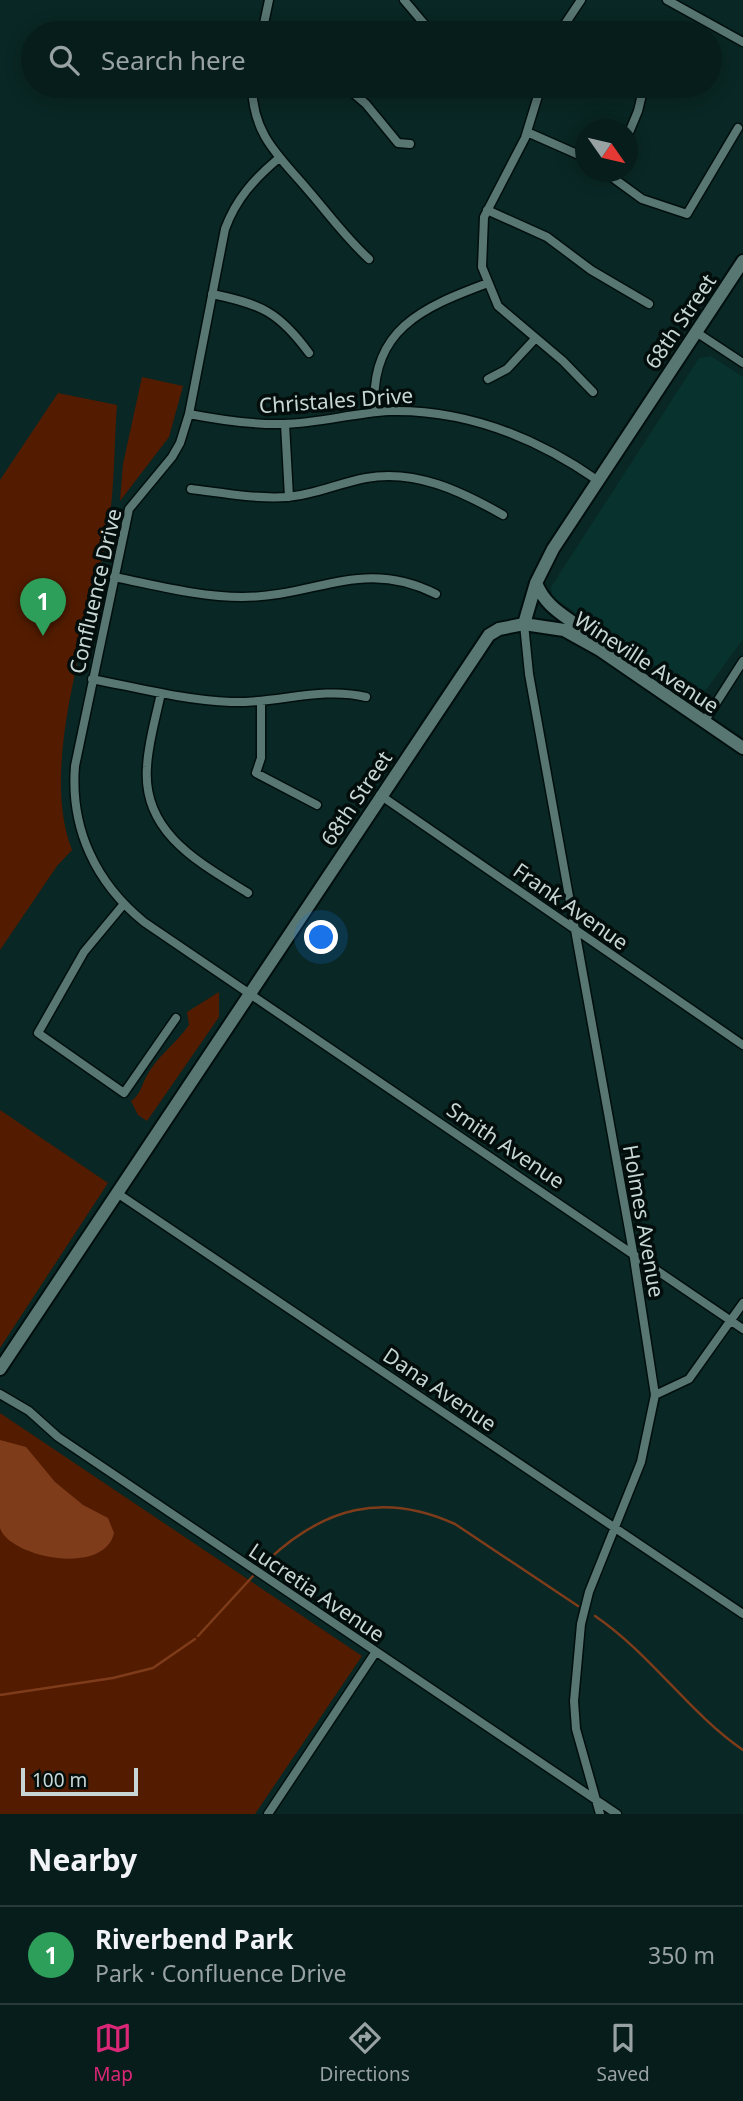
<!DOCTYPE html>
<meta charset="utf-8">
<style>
body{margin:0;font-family:"Noto Sans",sans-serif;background:#102624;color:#f1f3f6}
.compass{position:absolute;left:575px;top:119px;width:63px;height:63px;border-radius:50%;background:#071d1b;box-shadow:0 4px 18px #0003;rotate:124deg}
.scale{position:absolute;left:21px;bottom:18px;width:117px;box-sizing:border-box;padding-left:7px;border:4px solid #c7d7d5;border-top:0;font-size:19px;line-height:24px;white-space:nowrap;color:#c7d7d5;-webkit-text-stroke:5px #030e0c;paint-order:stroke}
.you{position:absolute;left:322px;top:938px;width:24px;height:24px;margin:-18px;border:5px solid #fff;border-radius:50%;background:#1a73e8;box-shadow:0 0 0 10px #1a73e833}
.badge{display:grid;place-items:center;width:46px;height:46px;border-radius:50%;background:#db2777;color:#fff;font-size:23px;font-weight:700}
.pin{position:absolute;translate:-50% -58px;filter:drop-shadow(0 2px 4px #0008)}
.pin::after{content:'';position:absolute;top:37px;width:24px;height:21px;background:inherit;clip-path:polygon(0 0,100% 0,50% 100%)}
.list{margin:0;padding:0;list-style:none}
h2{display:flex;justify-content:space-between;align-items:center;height:91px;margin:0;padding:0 28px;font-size:30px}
h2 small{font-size:23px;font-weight:400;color:#98a2a3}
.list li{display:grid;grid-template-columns:46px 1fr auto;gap:21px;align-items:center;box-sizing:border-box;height:98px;padding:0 28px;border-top:2px solid #283b3a}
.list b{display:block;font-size:26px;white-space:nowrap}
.list p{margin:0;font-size:23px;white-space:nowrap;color:#98a2a3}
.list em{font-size:23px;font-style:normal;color:#98a2a3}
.icon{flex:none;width:38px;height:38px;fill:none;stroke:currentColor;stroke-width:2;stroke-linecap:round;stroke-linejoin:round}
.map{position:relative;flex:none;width:743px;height:1814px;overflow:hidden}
.search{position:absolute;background:#071d1b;box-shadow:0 4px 18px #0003;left:21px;right:21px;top:21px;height:77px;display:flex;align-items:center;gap:18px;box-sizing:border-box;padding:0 24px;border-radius:38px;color:#98a2a3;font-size:26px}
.sheet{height:189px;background:#071d1b}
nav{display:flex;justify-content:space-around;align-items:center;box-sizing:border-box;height:98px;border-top:2px solid #283b3a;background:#071d1b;font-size:19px;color:#98a2a3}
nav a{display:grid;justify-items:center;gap:4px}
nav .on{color:#db2777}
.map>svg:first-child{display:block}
</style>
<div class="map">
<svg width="743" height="1814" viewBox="0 0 743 1814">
<rect width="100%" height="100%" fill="#092724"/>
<!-- built -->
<path fill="#08322e" d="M711,356l32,21v262l-37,51 -11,2 -143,-95 -1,-10 148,-229z"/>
<!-- green -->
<path fill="#531c00" d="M142,377l41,9 -14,51 -49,64 3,-37z
M58,393l59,12c-3,38 -2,78 -8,116 -14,95 -72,239 -37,329l-15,16 -57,84v-470z
M219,992v25l-72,104 -9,-6 -7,-14c9,-6 10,-14 15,-24 11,-21 30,-33 43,-52l-2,-13z
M0,1110l108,73 -108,165z
M0,1413l362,243 -107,158h-255z"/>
<!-- water -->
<path fill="#7e3c1a" d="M0,1440l26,7 29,35 28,23 25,13 6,15c-10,44 -105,24 -114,-5 0,-14 0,-70 0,-88z"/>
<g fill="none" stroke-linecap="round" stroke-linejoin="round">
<!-- stream -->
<path stroke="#7e3c1a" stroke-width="2.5" d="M267,1561c56,-53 116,-70 188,-37l123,82
M595,1616c56,38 93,96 148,134
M198,1636l55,-60
M0,1695l113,-17 40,-10 42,-29"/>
<!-- street casing -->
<g stroke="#000f0d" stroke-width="11">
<path id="street" d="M404,0l28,33
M667,0l76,42
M262,33l7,-33
M559,33l22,-33
M252,86c1,49 26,69 55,103 21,24 38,48 62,70
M345,86l21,18 32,39 12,1
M541,86l-16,52 -41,79 -2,50 16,39 65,55 30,31
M527,132l59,26
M628,135l10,-24 6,-25
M279,158c-25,21 -43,41 -54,71l-36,185 -9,29 -8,14 -43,52 -54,257c-5,63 21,117 69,156l599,407
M605,172l37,27 45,15 51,-86
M487,210l60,27 44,33 58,34
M212,294c49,10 67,18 97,59
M696,332l47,31
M488,379l19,-10 27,-29
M375,412c-7,-82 48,-105 113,-129
M189,414c31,6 63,11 95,10 35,-1 70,-11 105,-13 78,-2 146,26 208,69
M285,424l4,73
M191,489c32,4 64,10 96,8 27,-2 52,-14 79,-19 49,-9 95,13 137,37
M114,577c41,8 85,20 128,20 75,0 120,-40 194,-3
M524,624l5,50 104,578 22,143 -14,67 -52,130 -8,32 -7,77 2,28 24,85
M92,679c46,9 92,21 139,23 45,2 90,-16 135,-5
M161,693c-5,24 -13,50 -14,74 -5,66 53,96 101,126
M261,702v56l-5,15 61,32
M704,722l39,-61
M380,795l363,250
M123,905l-39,47 -46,81 86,60 52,-75
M117,1193l626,421
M0,1394l29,17 29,26 559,377
M655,1395l34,-16 54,-76
M268,1814l107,-161"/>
</g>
<!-- secondary casing -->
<g stroke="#000f0d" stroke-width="16">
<path id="secondary" d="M536,583c14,34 43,35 61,63
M524,624l12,-41 17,-34 190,-288
M0,1369l489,-734 10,-6 25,-5 40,6 36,20 143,98"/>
</g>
<!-- street -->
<use href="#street" stroke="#587672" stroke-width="8"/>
<!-- secondary -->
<use href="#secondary" stroke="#587672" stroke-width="12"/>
</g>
<g text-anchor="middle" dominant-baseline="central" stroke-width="7" stroke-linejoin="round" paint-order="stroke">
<!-- street labels -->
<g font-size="21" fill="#c7d7d5" stroke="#030e0c">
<text transform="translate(680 321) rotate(-56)">68th Street</text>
<text transform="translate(336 400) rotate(-4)">Christales Drive</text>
<text transform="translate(95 591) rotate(-77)">Confluence Drive</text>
<text transform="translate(647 662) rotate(33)">Wineville Avenue</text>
<text transform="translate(356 798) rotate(-56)">68th Street</text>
<text transform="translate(571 906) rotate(35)">Frank Avenue</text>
<text transform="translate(506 1145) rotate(34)">Smith Avenue</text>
<text transform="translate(644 1221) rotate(80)">Holmes Avenue</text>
<text transform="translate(440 1389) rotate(34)">Dana Avenue</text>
<text transform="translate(317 1592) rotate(34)">Lucretia Avenue</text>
</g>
</g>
</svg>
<svg class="compass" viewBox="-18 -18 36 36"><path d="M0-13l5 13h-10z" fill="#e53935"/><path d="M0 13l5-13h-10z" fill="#98a2a3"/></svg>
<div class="scale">100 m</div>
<div class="you"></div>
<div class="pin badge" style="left:43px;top:636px;background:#2e9e5b">1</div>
<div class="search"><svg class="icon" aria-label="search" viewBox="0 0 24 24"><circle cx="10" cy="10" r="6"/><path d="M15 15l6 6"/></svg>Search here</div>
</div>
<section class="sheet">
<h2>Nearby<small></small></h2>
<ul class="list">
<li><span class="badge" style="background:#2e9e5b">1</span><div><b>Riverbend Park</b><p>Park · Confluence Drive</p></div><em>350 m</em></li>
</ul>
</section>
<nav>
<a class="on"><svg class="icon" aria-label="map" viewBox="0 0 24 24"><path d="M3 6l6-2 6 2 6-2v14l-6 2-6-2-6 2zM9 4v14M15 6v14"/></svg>Map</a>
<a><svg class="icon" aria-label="directions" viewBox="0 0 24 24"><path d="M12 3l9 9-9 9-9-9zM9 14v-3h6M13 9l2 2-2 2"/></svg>Directions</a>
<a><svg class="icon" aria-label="saved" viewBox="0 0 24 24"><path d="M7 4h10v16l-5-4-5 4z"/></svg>Saved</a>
</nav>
